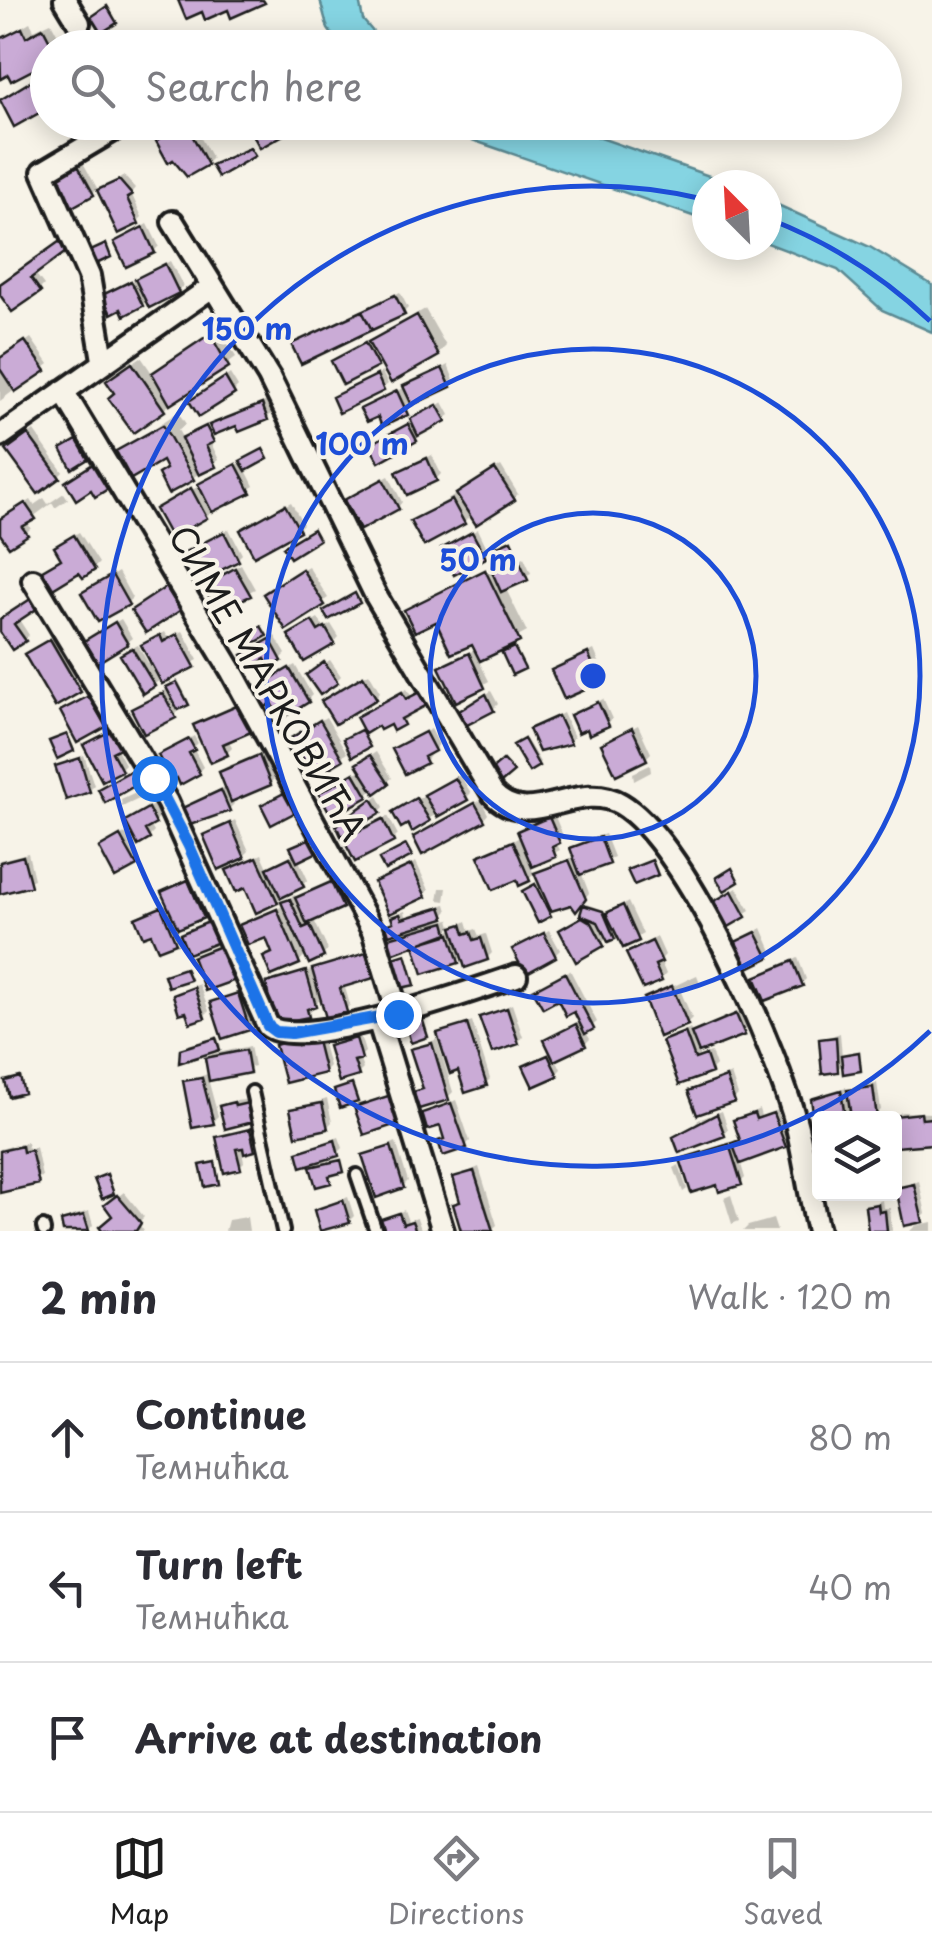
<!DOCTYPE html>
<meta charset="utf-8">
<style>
body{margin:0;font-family:"Playpen Sans",sans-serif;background:#f2f2f3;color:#2b2b33}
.controls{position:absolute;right:30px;bottom:30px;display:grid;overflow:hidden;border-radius:10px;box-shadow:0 5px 25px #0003}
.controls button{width:90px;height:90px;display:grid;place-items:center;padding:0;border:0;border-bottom:2px solid #e1e1e2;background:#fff;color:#2b2b33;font:50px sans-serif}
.compass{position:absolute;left:692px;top:170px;width:90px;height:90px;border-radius:50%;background:#fff;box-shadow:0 5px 25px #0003;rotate:336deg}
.stop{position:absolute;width:30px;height:30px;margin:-22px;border:8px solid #1a73e8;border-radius:50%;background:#fff}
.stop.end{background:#1a73e8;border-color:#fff;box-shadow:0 2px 10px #0008}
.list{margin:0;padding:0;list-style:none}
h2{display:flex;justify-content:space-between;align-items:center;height:130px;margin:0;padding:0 40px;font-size:42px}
h2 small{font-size:32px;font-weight:400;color:#7c7c81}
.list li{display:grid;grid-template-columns:65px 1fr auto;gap:30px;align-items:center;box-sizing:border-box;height:150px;padding:0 40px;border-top:2px solid #e1e1e2}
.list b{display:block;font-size:38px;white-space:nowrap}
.list p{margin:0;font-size:32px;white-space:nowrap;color:#7c7c81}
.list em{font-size:32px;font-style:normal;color:#7c7c81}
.icon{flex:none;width:55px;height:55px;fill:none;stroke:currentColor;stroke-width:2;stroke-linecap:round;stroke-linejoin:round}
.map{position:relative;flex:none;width:932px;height:1231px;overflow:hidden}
.search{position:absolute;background:#fff;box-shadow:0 5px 25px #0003;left:30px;right:30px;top:30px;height:110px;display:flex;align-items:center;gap:25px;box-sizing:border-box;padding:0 35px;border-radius:55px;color:#7c7c81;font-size:38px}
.sheet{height:580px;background:#fff}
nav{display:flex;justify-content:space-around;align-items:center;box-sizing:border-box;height:140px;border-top:2px solid #e1e1e2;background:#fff;font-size:28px;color:#7c7c81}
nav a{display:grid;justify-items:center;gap:5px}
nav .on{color:#1c1c1c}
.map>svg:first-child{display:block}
</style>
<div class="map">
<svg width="932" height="1231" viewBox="0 0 932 1231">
<rect width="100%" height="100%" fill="#f7f3e8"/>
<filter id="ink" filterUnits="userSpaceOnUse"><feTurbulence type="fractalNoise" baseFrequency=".01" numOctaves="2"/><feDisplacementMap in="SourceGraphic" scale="20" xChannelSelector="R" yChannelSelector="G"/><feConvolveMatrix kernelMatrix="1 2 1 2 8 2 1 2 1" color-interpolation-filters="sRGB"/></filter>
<g filter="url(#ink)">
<!-- water -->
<path fill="#85d4e2" stroke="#5b8a93" stroke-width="2.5" d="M320,0h39l4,20 23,27h-45l-13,-18z
M423,123h135l177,62h-28v36z
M767,200l103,47 62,38v47l-50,-22 -44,-40 -71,-27z"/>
<!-- shadow -->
<path fill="#0003" d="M30,22l4,8 17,-8 8,15 14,-7 5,9 -8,8 -22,1 -46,28 -2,-36z
M39,77l9,15 -1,13 -32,19 -9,-28z
M161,122h59l-22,11 14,25 -5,5 -45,-25z
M81,159l16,29 -4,5 -30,-14z
M124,176l11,12 -4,5 11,24 -5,5 -37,-32z
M148,224l11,22 -5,5 -37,-9z
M170,261l13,25 -5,5 -36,13 -37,-8z
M34,272l10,13 -5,5 -39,1v-5z
M400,292l8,16 -5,5 -109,32z
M425,309l21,37 -8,8 -58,4 -3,7 -43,-3z
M218,328l18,29 -72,52 -47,-17v-19l24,-16 13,19z
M31,338l18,26 -49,37v-41z
M448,365l6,15 -44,23 -3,9 -28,2 -16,-5z
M382,372l6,12 -5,4 -43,21 -5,-12 5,-5z
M230,374l8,13 -5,5 -36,4z
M267,401l5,12 -5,5 -51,14 -6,9 9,19 -27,18 -24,-11 -5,-9 -44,-6 59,-40 8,12 -8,6 5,9z
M443,402l7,13 -34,24 -44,6z
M34,431l29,41 -5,5 -44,-32z
M265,449l2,8 -22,11 9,18 -48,30 -48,-7z
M432,455l9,19 -5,5 -37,-7z
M501,466l17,28 -4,4 -42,16 -8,8h-51z
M389,476l13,26 -4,5 -51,-7z
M64,493l4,6 -13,9 -3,-5 -26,19 5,6 -5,5 -26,-4v-9l31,-20 3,5 10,-7 4,6z
M291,502l12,22 -5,5 -55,1z
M229,529l13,25 -5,5 -34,5 -15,-12z
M478,529l11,23 -5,4 -40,-7z
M79,532l20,31 -5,5h-47l16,-10 -1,-15z
M524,557l7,16 -26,14 22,45 -49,27 11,22 -32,18 -15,-31 34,-19 -3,-8 -36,-22 -30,-9 87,-46 3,7z
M241,564l14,25 -37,18 -7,-25z
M308,566l20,32 -41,28 -16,-37z
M118,572l14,26 -5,5 -43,-10z
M172,584l12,19 -5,5 -40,-2z
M37,595l4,6 -23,17 11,17 -5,5 -24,-13 2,-9z
M318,618l6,10 7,-4 8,13 -5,5 -38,-11z
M121,619l11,19 -5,4 -35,-5z
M183,631l15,29 -44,24 -26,-34 10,-5 10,18 4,-3 -8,-14 5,-5 16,-9 4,7z
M56,636l28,49 -5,5 -47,-40z
M275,636l11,18 -5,5 -31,-8z
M594,650l11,26 -5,5 -46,-11z
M330,660l11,16 -5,5 -22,-11z
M295,665l17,30 -5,5 -47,-14z
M369,673l11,19 -4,5h-47z
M179,682l10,19 -15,15 -40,-7z
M407,689l4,7 9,-4 5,11 -20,11 2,4 -5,5 -38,8 4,14 -20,-8 17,-8 -6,-12 5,-5z
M491,691l7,13 -5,5h-29z
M94,692l15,28 -5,5 -41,-14z
M603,699l9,20 -5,5 -34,-8z
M244,702l11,23 -27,14 4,9 -5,5 -31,-27z
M563,713l11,24 -4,5 -38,-12z
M326,717l21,36 -32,21 -16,-41z
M638,725l13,28 -5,5 -42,-14z
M118,727l-2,20 9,17 -5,5 -34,-23z
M431,729l8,15 -13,17 -26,-16z
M194,736l4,7 -5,5 10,19 -5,5 -37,-16z
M526,739l14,23 -10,7 -14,-23z
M264,752l11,26 -5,5 -39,16 3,5 -5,5h-44l42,-23 -5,-14 4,-5z
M376,752l16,26 -5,4 -21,13 -44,-2 40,-24 2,-9z
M84,755l10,30 -5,5 -31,-23z
M650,765l1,7 -17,9 -1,-8z
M460,775l11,18 -5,5 -38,21 -33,-7z
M140,791l1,7 -19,9 -1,-7z
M378,796l6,11 -5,5 -35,9z
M481,800l7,14 -4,5 -63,14z
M153,805l7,12 -10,8 4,7 -5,5 -21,-16z
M554,814l9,22 -7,6 4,8 -30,15 4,9 -5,5 -48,-22 41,-21 3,-10z
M388,816l10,19 -5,5h-47z
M235,820l14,31 -5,5 -38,-20z
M126,833l14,27 -5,4 -33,-16z
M605,834l9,23 -33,15 8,21 -8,10 -32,6v5l-22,-24 14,-8 -4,-9 38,-17 -2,-7 5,-5z
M28,853l6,26 -34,13v-32z
M262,854l7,16 27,-16 12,26 -32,21 -47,-30z
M416,862l13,28 -5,5 -47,-12z
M193,877l15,34 -32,16 3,9 -5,5 -36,-22 31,-16 -5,-11 5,-5z
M336,879l10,22 -33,17 15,32 -5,5 -16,-2 -8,9 -33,-4 8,-7 -7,-16 -25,-10 43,-20 4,-7 6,-3 2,5z
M440,888h7l-2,13 -7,-1z
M737,888l13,22 -24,15 -12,-22z
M628,902l15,32 -19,11 -6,-13 -41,26 -10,-32 19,-11 1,-11 17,6 3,6z
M446,904l2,7 -11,11 13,-3 2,7 -10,9 25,-14 3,10 6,-2 3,7 7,-2 6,19 -5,5 -24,-3 -5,6 -70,-21 10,-10 -10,-5 11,-12 6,-2 1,5z
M762,928l10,23 -5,5 -28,-14z
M549,930l11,20 -5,5 -40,-6z
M657,937l8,18 -5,5 6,14 -5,5 -32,-26z
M225,943l12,30 -5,5 -37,-20z
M371,950l6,21 -33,13 6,21 -5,5 -23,-14 -14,19 -40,-31z
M798,958l8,21 -5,5 -43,-6z
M570,970l27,52 -12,9 5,8 -5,5 -29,14 5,11 -5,5 -30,-7 27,-15 -6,-11 5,-5 29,-15 -6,-12 -16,-12 -23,-7z
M697,975l3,8 -19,9 11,26 -5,5 -40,-24z
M199,984l10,27 -5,5 -29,-20z
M243,989l11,34 -5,5 -36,-25z
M512,1004l11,33 -5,5 -36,-24z
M741,1011l7,17 -5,4 -46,20 2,4 12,-4 5,14 -5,5 -46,-30 25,-13 2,6z
M472,1021l18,58 -5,5 -25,-16 -20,-34z
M840,1033l2,24 18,-3v15l-16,-6 -7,7 -16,-30z
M360,1035l5,17 -6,6 4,11 -5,5 -27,-27z
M321,1037l8,29 -5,5 -46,-25 5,-5z
M218,1038l3,8 -8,8 37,-8 4,20 -46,13 10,37 -5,5 -28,-39 25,-9 -2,-14 10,-11h-33z
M437,1039l16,53 -5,5 -32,-4 8,-7 -11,-36z
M731,1074l7,21 -5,5 -42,-9z
M877,1083l4,27 -9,8h-18l-1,-7 -8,7h-25l-6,-18 5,-5 27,-8v7l9,-8z
M252,1099l4,16 -5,5 -29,-14 5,-4z
M327,1099l5,23 -5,5 -34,-17z
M456,1100l14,41 -5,5 -24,-5 5,-5 -4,-13 -17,-9z
M759,1109l2,7 17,-6 11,30 -49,21 5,17 -5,5 -22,-1 -35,-22 52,-16 5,-6 -4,-17z
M722,1111l6,18 -4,5 -48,3 18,-10 4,-7z
M901,1112l31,1v28l-36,-24z
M255,1125l4,19 -17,8 2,10 -5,5 -21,-29z
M339,1137l4,11 -5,5 -39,-1z
M27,1142l1,7 8,-2 6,30 -42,13v-41z
M396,1142l12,39 -5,5 -39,-30z
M679,1165l8,24 -4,3 -9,-24z
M479,1167l18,58 -7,6h-26l-8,-26 6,-7 -6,-21z
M919,1181l7,33 -5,5 -23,-30z
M124,1192l20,25 -6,6 6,8h-39l10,-16 -8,-10z
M731,1195l8,26 -7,3 -8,-26z
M348,1197l6,19 -5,5 -32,-11z
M882,1200l1,8h7l2,23h-22l-3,-25z
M404,1210l4,11 9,-3 4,11 8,-3 1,5h-42l-4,-11z
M89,1211l4,14 -5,6h-22l-2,-9 5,-5z
M247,1217l2,14h-24l3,-11z
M773,1219l4,12h-34l5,-5z
M932,1222v9h-22l5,-5z"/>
<!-- building -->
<path fill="#caabd6" stroke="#1c1c1c" stroke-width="2.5" d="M178,0h85l2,3 -34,15 -3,-8 -23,10 -3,-8 -16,7z
M107,6l10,17 -16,10 -10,-16z
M22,28l4,9 17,-9 8,15 13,-7 7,12h-23v14l-37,19 -3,-6 -7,4 -1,-40z
M33,80l15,28 -34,19 -14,-27z
M64,122h32l2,5 -23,14z
M161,122h24l23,43 -21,12 -14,-17 -5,3 -12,-22 4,-3 -6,-12z
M246,122h73l-9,6 -5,-5 -45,25z
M250,148l5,8 -37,21 -7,-12z
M76,162l18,33 -27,15 -14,-25 8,-5 -5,-7z
M119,180l13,15 -5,3 12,26 -21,10 -21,-44z
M143,227l12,26 -29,14 -12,-25z
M63,239l7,10 -39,29 10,14 -29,20 -12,-17v-11z
M106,244l5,13 -19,9 -6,-13z
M165,264l14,29 -30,15 -14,-29z
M131,281l12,25 -19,10 -3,-7 -10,5 -9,-19z
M395,295l10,20 -33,15 -10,-19z
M362,311l10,19 -71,34 -10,-20z
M417,315l22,41 -48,27 -23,-41z
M210,334l19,33 -59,38 -18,-32z
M25,341l21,30 -31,21 -15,-23v-11z
M365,343l13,24 -35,18 -12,-24z
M132,363l33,48 -32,22 -25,-35 6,-5 -8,-12z
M442,368l9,19 -39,18 -9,-19z
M377,375l7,16 -45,22 -7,-16z
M225,377l10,17 -36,23 -10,-16z
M397,391l11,24 -26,12 -4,-10 -11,5 -7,-13z
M262,404l6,16 -29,12 -3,-6 -22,9 -5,-10z
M437,405l9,16 -28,15 -8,-17z
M408,424l9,17 -38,21 -10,-17z
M163,425l31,55 -26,14 -10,-20 8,-5 -4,-8 -31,18 -15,-28z
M206,426l8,16 -8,4 10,21 -17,8 -18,-37z
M28,434l32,44 -22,16 -32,-44z
M77,440l11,19 -16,10 -11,-20z
M263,449l5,10 -22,12 -6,-10z
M427,458l10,23 -30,14 -11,-23z
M96,462l15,25 -16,10 -4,-7 -15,10 -11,-18z
M236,464l15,29 -39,19 -14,-28z
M495,469l20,31 -39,25 -20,-31z
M383,479l16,30 -39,21 -16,-30z
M191,488l16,30 -36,20 -16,-29z
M452,500l13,24 -41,22 -14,-25z
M25,503l11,16 -14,8 6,8 -19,12 -9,-13v-15z
M285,505l15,26 -46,25 -14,-26z
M313,529l6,11 -29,18 -7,-11z
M224,532l15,29 -32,16 -6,-10 -6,3 -10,-18z
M472,532l14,26 -32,17 -13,-26z
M74,535l21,35 -12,8 -4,-5 -28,17 -12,-18 22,-13 -7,-12z
M511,540l6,13 -20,9 -6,-13z
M519,560l9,20 -27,12 -9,-20z
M235,568l16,28 -34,14 -14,-24z
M302,569l23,36 -39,25 -23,-36z
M485,570l35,72 -40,19 -8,-16 -21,9 -15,-32 -21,10 -11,-22z
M112,575l17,30 -31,17 -17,-29z
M166,587l15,23 -35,23 -15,-23z
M355,593l5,10 -32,17 -5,-9z
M32,598l6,10 -24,16 12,17 -14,9 -12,-18v-13z
M312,621l6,10 7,-4 10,17 -31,18 -16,-27z
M115,622l13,22 -31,19 -13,-22z
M261,626l6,10 -20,11 -6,-10z
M177,634l18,33 -33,17 -21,-39 19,-10 3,7z
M50,639l31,53 -26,15 -31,-53z
M270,639l12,22 -12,7 -5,-9 -15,9 -8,-13z
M514,647l11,22 -13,6 -10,-22z
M132,648l23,38 -12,8 -23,-39z
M469,653l16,35 -29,14 -17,-35z
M588,653l13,30 -37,16 -13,-29z
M324,662l14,21 -18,12 -14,-20z
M289,668l20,34 -28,17 -9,-16 -9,6 -11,-19z
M363,676l14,23 -42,25 -14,-23z
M177,682l12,23 -11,5 -12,-23z
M422,691l7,13 -28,15 3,6 -11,6 -3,-6 -10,5 -2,-4 -13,8 -9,-17 46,-25 4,7z
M163,693l13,25 -32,16 -13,-25z
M486,694l8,17 -31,16 -7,-14z
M89,696l17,31 -29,16 -17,-32z
M598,702l11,24 -20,9 -2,-6 -9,4 -8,-18z
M239,705l12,27 -28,12 5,11 -18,8 -17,-38z
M558,716l13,28 -32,8 -10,-23z
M320,720l23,40 -29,17 -23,-39z
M632,728l15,32 -31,15 -15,-31z
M113,730l9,17 -10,5 10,19 -20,10 -19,-36z
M361,730l9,17 -18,10 -9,-18z
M425,732l10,19 -11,6 3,6 -22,11 -13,-25z
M67,734l7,17 -17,8 -8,-18z
M189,739l6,11 -6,3 11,21 -20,11 -3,-7 -6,3 -13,-26z
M524,739l15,27 -10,6 -16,-27z
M259,755l12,30 -40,17 -12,-30z
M370,755l19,29 -14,10 -19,-30z
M80,758l10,34 -24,8 -11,-34z
M503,760l11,12 -13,11 -11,-12z
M134,769l7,13 -36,21 -7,-14z
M354,773l14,24 -36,20 -13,-24z
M455,778l13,22 -31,17 -13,-22z
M221,790l9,21 -40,14 -8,-17z
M286,792l10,20 -25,13 -10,-20z
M416,798l14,23 -18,11 -4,-8 -7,4 -9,-16z
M372,799l9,14 -40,23 -5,-11z
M475,803l10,18 -63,34 -9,-18z
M148,808l8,16 -11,6 5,9 -12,7 -13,-25z
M549,817l11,26 -8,4 4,10 -24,10 -15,-36z
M383,819l11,23 -39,20 -12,-23z
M230,823l15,35 -27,12 -15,-35z
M120,836l17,30 -22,12 -16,-30z
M313,837l7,14 -23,11 -7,-15z
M600,837l10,27 -30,11 -10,-27z
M513,841l17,40 -11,5 -2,-6 -24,10 -15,-34z
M406,845l6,11 -27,14 -6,-11z
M23,856l8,30 -31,8v-32z
M257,857l21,46 -22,10 -11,-25 -9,4 -10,-22z
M290,857l14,30 -23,11 -14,-30z
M569,860l17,39 -10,13 -5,-7 -20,6 -17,-38z
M652,860l6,15 -24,10 -7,-15z
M411,865l15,32 -37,17 -15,-32z
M732,868l7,14 -15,9 -8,-13z
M188,880l16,38 -26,11 -17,-37z
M331,882l12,26 -36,16 -12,-26z
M535,884l16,32 -13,7 -16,-32z
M732,891l14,26 -21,12 -14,-26z
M290,899l13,29 7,-3 14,32 -15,7 -28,-62z
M583,905l20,6 12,28 -7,3 -10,-20 -18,-7z
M623,905l16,36 -16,7 -17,-35z
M161,907l15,36 -18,7 -7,-16 -8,3 -8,-19z
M441,907l4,11 -56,17 -3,-10 7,-3 -2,-5 9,-3 2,5z
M277,909l23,55 -29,12 -8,-19 9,-4 -6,-15 -18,7 -9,-20z
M582,917l10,6 12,23 -28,16 -17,-32z
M211,921l8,21 -31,12 -8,-20z
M445,922l3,11 -59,22 -4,-16z
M462,924l3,10 6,-2 3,8 7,-2 7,22 -23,8 -13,-41z
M756,932l13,26 -21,10 -13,-26z
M544,933l12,24 -31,17 -13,-25z
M450,934l9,29 -36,11 -9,-29z
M652,941l10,21 -7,3 7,16 -19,8 -17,-36z
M220,946l13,35 -28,10 -13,-34z
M366,953l8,25 -34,10 7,24 -21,6 -14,-49z
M406,954l9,31 -14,3 -8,-30z
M793,961l10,25 -38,15 -10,-24z
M185,968l5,12 -22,7 -4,-12z
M306,971l10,35 -9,3 2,8 -36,7 -7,-41z
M565,973l29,56 -9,5 -11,-22 -8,4 -8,-16 -15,8 -10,-18z
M672,986l16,39 -29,12 -15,-39z
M194,987l11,31 -15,5 -4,-11 -7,2 -6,-19z
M238,993l12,37 -28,9 -12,-37z
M507,1008l12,36 -27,9 -13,-36z
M736,1014l9,21 -46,18 -8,-20z
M422,1018l6,19 -17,6 -6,-20z
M467,1024l20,62 -22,7 -7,-22 -8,3 -13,-41z
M576,1024l10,22 -32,15 -10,-21z
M685,1032l10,27 11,-4 6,18 -33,12 -17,-44z
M836,1037l2,35 -16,2 -3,-35z
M216,1038l4,12 -41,13 1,-14z
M356,1038l6,21 -8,2 5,15 -20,6 -11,-36z
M296,1039l2,6 19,-4 8,32 -40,10 -10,-38z
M432,1043l17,57 -30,9 -6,-17 10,-3 -13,-40z
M246,1050l4,23 -41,8 -4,-23z
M859,1052l2,19 -18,3 -2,-19z
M548,1055l10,21 -25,11 -10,-21z
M20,1077l4,16 -15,4 -4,-16z
M726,1077l9,25 -38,13 -9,-24z
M202,1078l12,46 -22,4 -9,-47z
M352,1084l6,18 -18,6 -6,-18z
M873,1087l4,31h-26l-4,-28z
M841,1090l4,28h-25v7l-5,1 -4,-27z
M391,1095l9,28 -36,12 -10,-28z
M234,1102l1,4 13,-3 4,19 -27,7 -6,-23z
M322,1103l6,26 -32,7 -6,-27z
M451,1103l16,45 -24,8 -5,-15 6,-2 -4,-13 -13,4 -5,-17z
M754,1113l2,6 17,-6 13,34 -46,17 -8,-21 8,-3 -7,-20z
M921,1113l1,6 10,-1v26l-36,3 -2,-31z
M717,1114l8,22 -46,17 -6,-16z
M250,1129l5,22 -11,3 -1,-6 -7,1 5,20 -17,4 -8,-36z
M335,1140l4,16 -38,11 -4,-15z
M729,1144l13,41 -23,7 -2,-7 -26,8 -11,-34z
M22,1146l1,6 8,-2 8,34 -39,9v-42z
M391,1146l13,42 -28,10 -14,-43z
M341,1160l3,12 -15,4 2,7 -15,4 -6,-20z
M215,1162l4,22 -14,3 -5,-22z
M474,1171l19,60h-32l-8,-27 7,-2 -7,-25z
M107,1174l7,20 -12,5 -8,-20z
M914,1184l9,38 -19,4 -8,-38z
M117,1195l24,28 -5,8h-34l-3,-4 13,-11 -8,-11z
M343,1200l7,23 -30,8 -6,-21z
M878,1204l1,8 6,-1 2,20h-19l-3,-25z
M399,1213l4,11 9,-3 4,10h-31l-4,-12z
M84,1215l5,16h-26l-2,-10z"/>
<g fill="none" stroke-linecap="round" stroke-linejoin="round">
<!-- service casing -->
<g stroke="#1c1c1c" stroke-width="18">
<path id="service" d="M252,1092l31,139
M357,1175l19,56
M43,1227l1,4"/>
</g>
<!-- minor casing -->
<g stroke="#1c1c1c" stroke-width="28">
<path id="minor" d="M65,0l14,23
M173,222l96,155 107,219 117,198c37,39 84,-16 128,10 66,39 156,247 176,323 8,34 13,70 21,104
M103,360l-14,-84 -46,-104 84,-50
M63,391l168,279 142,261 25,83
M0,436l212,-149
M33,580l134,222 101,224c32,26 207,-36 248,-50
M378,1019l65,212"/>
</g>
<!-- service -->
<use href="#service" stroke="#f7f3e8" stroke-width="10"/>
<!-- minor -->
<use href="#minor" stroke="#f7f3e8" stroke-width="20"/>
</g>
</g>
<g fill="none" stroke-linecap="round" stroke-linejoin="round" filter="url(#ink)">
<!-- route -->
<path stroke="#1a73e8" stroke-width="12" d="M154,778l35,68 79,180 8,6 15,1 107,-19"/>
</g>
<!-- distance rings -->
<g fill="none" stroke="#1d4ed8" stroke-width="5">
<circle cx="593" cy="676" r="163"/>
<circle cx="593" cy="676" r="327"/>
<path d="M930 1031A490 490 0 1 1 703 199M769 219A490 490 0 0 1 930 321"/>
</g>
<g text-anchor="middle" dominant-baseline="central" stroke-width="8" stroke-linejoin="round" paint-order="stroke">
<!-- street labels -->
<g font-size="35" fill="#1c1c1c" stroke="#f7f3e8">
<text transform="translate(269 682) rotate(60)">СИМЕ МАРКОВИЋА</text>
</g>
</g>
<circle cx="593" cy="676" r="15" fill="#1d4ed8" stroke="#f7f3e8" stroke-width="5"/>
<g font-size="30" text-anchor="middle" font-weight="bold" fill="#1d4ed8" stroke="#f7f3e8" stroke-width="8" stroke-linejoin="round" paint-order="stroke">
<text x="247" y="340">150 m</text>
<text x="362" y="455">100 m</text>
<text x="478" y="571">50 m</text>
</g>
</svg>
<div class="controls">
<button><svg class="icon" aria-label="layers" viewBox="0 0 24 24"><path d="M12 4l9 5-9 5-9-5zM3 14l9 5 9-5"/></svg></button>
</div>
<svg class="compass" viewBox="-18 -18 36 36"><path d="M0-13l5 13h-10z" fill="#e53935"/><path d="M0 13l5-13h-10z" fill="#7c7c81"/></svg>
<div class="stop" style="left:154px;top:778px"></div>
<div class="stop end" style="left:398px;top:1014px"></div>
<div class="search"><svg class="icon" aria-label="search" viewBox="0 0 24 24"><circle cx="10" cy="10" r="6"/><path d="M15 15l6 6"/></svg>Search here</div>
</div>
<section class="sheet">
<h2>2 min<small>Walk · 120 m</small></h2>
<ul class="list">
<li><svg class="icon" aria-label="ahead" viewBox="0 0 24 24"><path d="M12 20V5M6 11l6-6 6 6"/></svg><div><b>Continue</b><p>Темнићка</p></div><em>80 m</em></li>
<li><svg class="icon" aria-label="left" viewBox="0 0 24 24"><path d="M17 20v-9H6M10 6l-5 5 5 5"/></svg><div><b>Turn left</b><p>Темнићка</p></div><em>40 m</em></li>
<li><svg class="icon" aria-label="arrive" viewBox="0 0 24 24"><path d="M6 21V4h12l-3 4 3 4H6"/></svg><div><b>Arrive at destination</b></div></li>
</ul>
</section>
<nav>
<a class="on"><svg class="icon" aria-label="map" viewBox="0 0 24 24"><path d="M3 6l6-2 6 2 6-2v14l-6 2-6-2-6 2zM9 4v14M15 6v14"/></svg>Map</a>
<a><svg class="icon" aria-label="directions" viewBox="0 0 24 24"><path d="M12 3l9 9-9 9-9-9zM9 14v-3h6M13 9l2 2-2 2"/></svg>Directions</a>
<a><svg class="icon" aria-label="saved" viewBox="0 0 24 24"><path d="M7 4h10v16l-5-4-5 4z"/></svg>Saved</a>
</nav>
